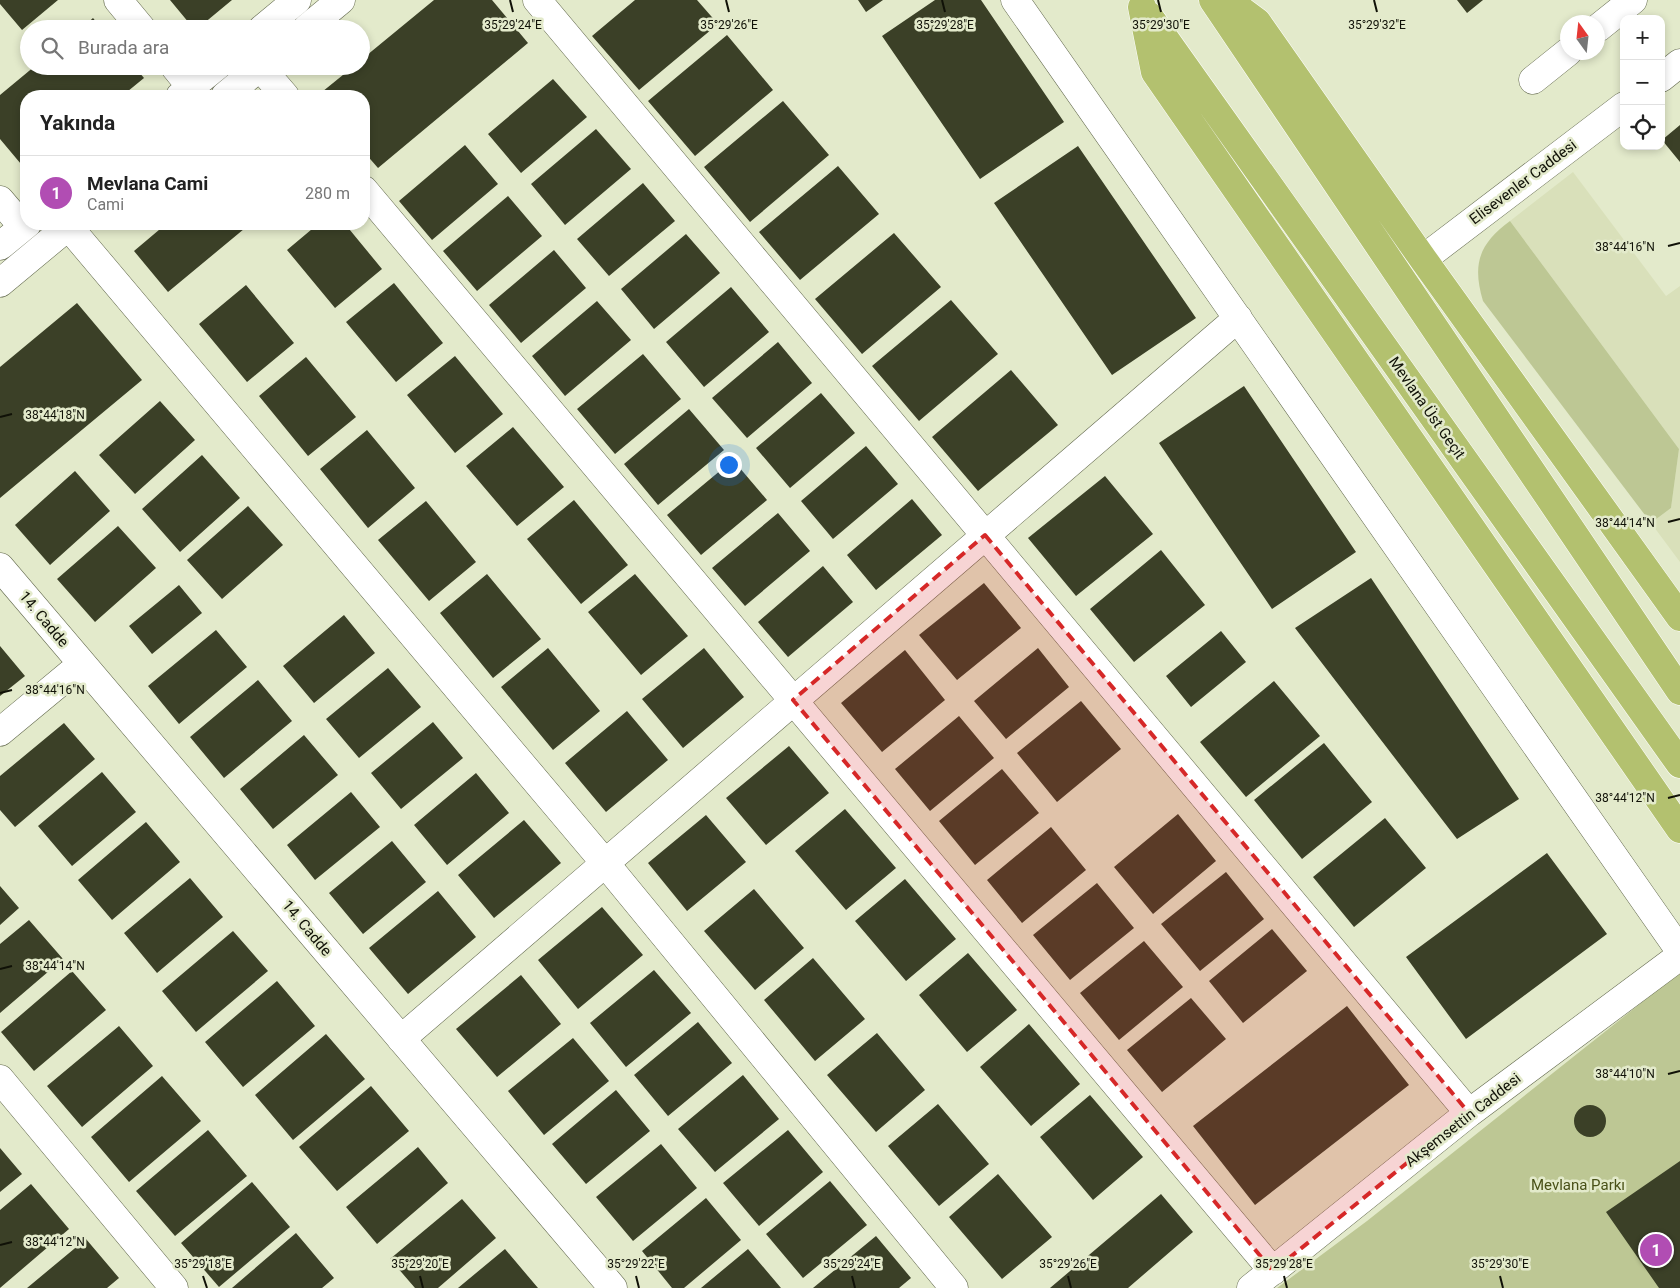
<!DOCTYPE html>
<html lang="tr">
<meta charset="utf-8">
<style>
body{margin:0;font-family:Roboto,sans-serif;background:#f2f2f2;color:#222}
.controls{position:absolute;right:15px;top:15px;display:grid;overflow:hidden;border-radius:10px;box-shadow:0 2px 8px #0003}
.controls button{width:45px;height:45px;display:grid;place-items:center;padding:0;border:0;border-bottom:1px solid #e0e0e0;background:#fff;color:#222;font:25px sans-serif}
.compass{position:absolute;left:1560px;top:15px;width:45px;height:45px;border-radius:50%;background:#fff;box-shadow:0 2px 8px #0003;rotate:345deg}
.you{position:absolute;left:728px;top:464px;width:18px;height:18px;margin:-12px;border:4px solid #fff;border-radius:50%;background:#1a73e8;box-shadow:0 0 0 8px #1a73e833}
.badge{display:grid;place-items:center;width:32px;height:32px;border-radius:50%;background:#b14db3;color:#fff;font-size:16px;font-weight:700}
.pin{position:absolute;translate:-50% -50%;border:2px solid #fff;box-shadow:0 1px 5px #0006}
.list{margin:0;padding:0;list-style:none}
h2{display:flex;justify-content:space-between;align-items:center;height:65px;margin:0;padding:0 20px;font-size:21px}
h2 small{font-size:16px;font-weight:400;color:#767676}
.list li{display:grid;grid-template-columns:32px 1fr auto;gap:15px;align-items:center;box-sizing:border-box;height:75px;padding:0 20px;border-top:1px solid #e0e0e0}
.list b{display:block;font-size:19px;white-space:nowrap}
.list p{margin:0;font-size:16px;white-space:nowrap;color:#767676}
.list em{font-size:16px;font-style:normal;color:#767676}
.icon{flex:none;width:28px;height:28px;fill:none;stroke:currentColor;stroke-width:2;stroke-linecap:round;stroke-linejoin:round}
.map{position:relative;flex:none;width:1680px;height:1288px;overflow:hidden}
.search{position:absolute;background:#fff;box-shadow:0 2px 8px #0003;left:20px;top:20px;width:350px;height:55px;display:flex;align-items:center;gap:12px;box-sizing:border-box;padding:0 18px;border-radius:28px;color:#767676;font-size:19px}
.panel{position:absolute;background:#fff;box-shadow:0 2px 8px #0003;left:20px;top:90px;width:350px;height:140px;border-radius:20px}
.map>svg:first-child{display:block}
</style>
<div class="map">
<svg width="1680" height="1288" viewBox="0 0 1680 1288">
<rect width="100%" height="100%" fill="#e3eacb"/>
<!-- built -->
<path fill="#d9e0ba" d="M1573,172l93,124 14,-10v276l-29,-39 20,-15 8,-59 -169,-228z"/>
<!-- green -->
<path fill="#bdc794" d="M1510,221l169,228 -8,59 -20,15 -168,-222c-11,-37 -4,-57 27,-80z
M1680,972v316h-403l90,-67z"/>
<!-- building -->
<path fill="#3b4027" d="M0,0h58l-36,30 -22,-26z
M170,0h62l-35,29h-3z
M434,0h58l36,43 -150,125 -14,-16v-56h-47l37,-30h7v-6z
M635,0h62l21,24 -79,66 -47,-54z
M858,0h25l-17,12z
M935,0h46l83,122 -84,57 -98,-143z
M1457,0h26l-16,13z
M93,18l9,11h-21z
M727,35l46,55 -78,66 -47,-55z
M35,66h99l10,12 -22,18h-96v74l-26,-31v-44z
M553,79l34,38 -66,56 -33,-39z
M783,101l46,54 -79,67 -46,-55z
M1680,125v37l-18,-22z
M596,129l35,40 -66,56 -34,-41z
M465,145l33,39 -66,56 -33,-39z
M1078,146l118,172 -84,57 -118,-172z
M838,166l41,48 -79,66 -41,-48z
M643,183l32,38 -66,55 -32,-37z
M508,196l34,40 -65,55 -34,-40z
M166,224h84l-82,68 -34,-41z
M318,224h27l37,45 -47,39 -48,-58z
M894,233l47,54 -79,67 -47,-55z
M686,234l34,39 -66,56 -33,-40z
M554,250l32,38 -65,55 -32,-38z
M394,283l49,60 -47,39 -50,-60z
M246,285l48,58 -47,39 -48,-58z
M731,287l38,45 -65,55 -38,-45z
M951,300l47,54 -79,67 -47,-55z
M597,301l34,39 -66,56 -33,-40z
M77,303l65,77 -142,118v-131z
M778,342l34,41 -65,55 -35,-40z
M643,354l38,45 -66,55 -38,-45z
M455,356l48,58 -48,39 -48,-58z
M306,357l50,60 -48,39 -49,-60z
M1011,370l47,55 -80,66 -46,-54z
M1244,386l112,166 -84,57 -113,-166z
M821,393l34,40 -65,55 -34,-40z
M160,401l35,39 -60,54 -36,-39z
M689,409l35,41 -66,55 -34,-41z
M513,427l51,60 -47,39 -51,-60z
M367,430l48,58 -47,40 -48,-59z
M866,446l32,38 -65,55 -32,-38z
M202,455l38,43 -60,54 -38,-43z
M733,460l34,40 -66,55 -34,-40z
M75,471l35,40 -60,54 -35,-40z
M1105,476l48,58 -77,62 -48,-58z
M912,499l30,36 -66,55 -29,-35z
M574,500l54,65 -47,39 -54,-65z
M426,501l50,61 -47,39 -51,-61z
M248,506l35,39 -61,54 -35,-39z
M778,513l32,38 -65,55 -33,-38z
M118,526l38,42 -61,54 -38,-43z
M1161,550l44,55 -71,57 -44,-53z
M823,566l30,36 -65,55 -30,-35z
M487,574l54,65 -48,39 -53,-65z
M635,574l53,62 -47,39 -53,-63z
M1371,578l148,221 -62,40 -162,-211z
M984,583l37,45 -64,52 -38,-45z
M179,585l23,28 -50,41 -23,-28z
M344,615l31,38 -61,50 -31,-37z
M216,630l31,37 -68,57 -31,-38z
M1221,631l25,31 -55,45 -25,-31z
M0,646l25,30 -25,20z
M548,648l52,63 -47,39 -52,-63z
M704,648l40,49 -61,51 -41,-49z
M1038,648l31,39 -63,52 -32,-38z
M905,650l40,50 -63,52 -41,-49z
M388,668l33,39 -62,51 -33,-39z
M258,680l34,41 -68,57 -34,-41z
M1274,681l46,55 -74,61 -46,-55z
M1081,701l40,48 -64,53 -40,-49z
M627,711l41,49 -62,52 -41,-49z
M959,716l35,42 -64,53 -35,-42z
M433,722l30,36 -62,51 -30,-36z
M64,723l31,36 -80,68 -15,-17v-34z
M304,735l34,40 -65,54 -33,-40z
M1324,743l48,59 -70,57 -48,-59z
M789,746l40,47 -63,52 -40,-47z
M1002,769l37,44 -64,52 -36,-44z
M102,772l34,40 -64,54 -34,-40z
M476,773l33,40 -62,52 -33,-40z
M351,792l29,35 -65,53 -28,-35z
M845,809l51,59 -50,42 -51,-59z
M1178,814l38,47 -63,53 -39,-47z
M706,815l40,47 -59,49 -39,-48z
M1385,818l41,50 -72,59 -41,-50z
M524,820l37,43 -67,55 -36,-43z
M146,822l34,40 -68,58 -34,-40z
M1051,827l35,43 -64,53 -35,-43z
M392,841l34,41 -63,52 -34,-41z
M1547,853l60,81 -141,105 -60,-82z
M1226,872l38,47 -64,52 -39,-47z
M190,878l33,39 -66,56 -33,-40z
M905,879l51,60 -50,42 -51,-60z
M1097,883l37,45 -64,52 -37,-45z
M0,886l19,22 -19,17z
M754,889l50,59 -49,42 -51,-59z
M438,891l38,46 -68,57 -39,-46z
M602,907l41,48 -65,54 -40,-49z
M29,920l34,39 -63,54v-69z
M1272,929l35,42 -64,52 -34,-42z
M233,931l35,40 -72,61 -34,-41z
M1144,941l39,46 -64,53 -39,-47z
M968,953l49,57 -50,42 -48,-57z
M813,958l52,61 -50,42 -51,-61z
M654,970l37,43 -65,54 -36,-44z
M72,971l34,39 -72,61 -33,-39z
M521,975l40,49 -64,53 -41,-48z
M277,981l38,45 -72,61 -38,-45z
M1191,998l35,41 -64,53 -35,-42z
M1347,1006l62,79 -154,120 -62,-79z
M698,1022l34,41 -64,53 -34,-41z
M1029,1024l51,60 -49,42 -51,-59z
M119,1026l34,40 -71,61 -35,-41z
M877,1033l48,57 -49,42 -49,-57z
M326,1034l39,45 -72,61 -38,-45z
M573,1038l36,43 -65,54 -36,-44z
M743,1075l36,44 -64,53 -37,-43z
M162,1076l39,45 -72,61 -38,-45z
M371,1086l38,45 -72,60 -38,-44z
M616,1090l34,41 -64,53 -34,-40z
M1090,1095l53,62 -50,43 -53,-63z
M938,1104l51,60 -50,42 -51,-60z
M1574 1121a16 16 0 1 1 32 0a16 16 0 1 1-32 0Z
M208,1130l39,46 -72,60 -39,-45z
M788,1130l35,42 -64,54 -36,-43z
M661,1144l36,44 -64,53 -37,-44z
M418,1147l30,36 -71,61 -31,-37z
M0,1148l22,26 -22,18z
M1680,1161v127h-21l-53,-76z
M998,1174l54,63 -50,42 -53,-62z
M830,1181l37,44 -64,53 -37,-44z
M252,1182l38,45 -71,60 -38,-44z
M31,1184l38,45 -69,59v-78z
M1161,1194l32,38 -65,56h-78z
M706,1198l35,42 -57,48h-12l-30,-37z
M462,1199l34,39 -58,50h-23l-25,-29z
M296,1233l38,45 -12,10h-90z
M876,1236l35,42 -12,10h-86z
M86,1239l33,39 -12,10h-80z
M505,1249l33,39h-80z
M748,1249l33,39h-80z"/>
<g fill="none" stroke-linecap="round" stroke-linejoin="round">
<!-- minor casing -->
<g stroke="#63694e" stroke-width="29">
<path id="minor" d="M118,0l24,29
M537,0l932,1113
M1015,0l665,951
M1598,28l35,-28
M262,29l35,-29
M306,29l35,-29
M174,66l17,21
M260,67l25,29
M1661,78l19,-15
M1533,80l35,-28
M180,96l37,-30
M225,96l36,-30
M364,190l909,1081
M0,200l23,27
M68,226l537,637 349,425
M0,246l27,-22
M1423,259l201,-153
M0,283l71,-59
M0,567l613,721
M0,732l82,-68
M401,1039l837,-721
M0,1079l174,209
M1251,1288l218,-175 211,-157"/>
</g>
<!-- highway casing -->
<g stroke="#fff" stroke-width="29">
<path id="highway" d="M1213,0l467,691
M1227,0l30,22 166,237 257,358
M1142,7l13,65 525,757
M1148,15l532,749"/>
</g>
<!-- minor -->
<use href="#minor" stroke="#fff" stroke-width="28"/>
<!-- highway -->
<use href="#highway" stroke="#b3c16f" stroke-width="28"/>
</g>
<!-- marked area -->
<path fill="#d62828" fill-opacity="0.2" stroke="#d62828" stroke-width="4" stroke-dasharray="10 6" stroke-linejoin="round" d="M985,535l484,578 -196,158 -480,-571z"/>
<!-- ticks -->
<path fill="none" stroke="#101107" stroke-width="2" d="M510,0l3,12M726,0l3,12M942,0l3,12M1158,0l3,12M1374,0l3,12M1668,246l12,-3M0,417l12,-3M1668,522l12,-3M0,693l12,-3M1668,798l12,-3M0,969l12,-3M1668,1074l12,-3M0,1245l12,-3M203,1276l4,12M420,1276l3,12M636,1276l3,12M852,1276l3,12M1068,1276l3,12M1284,1276l3,12M1500,1276l3,12"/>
<g text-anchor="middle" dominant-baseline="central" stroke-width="5" stroke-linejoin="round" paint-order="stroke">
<!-- street labels -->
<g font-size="15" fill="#101107" stroke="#e3eacb">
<text transform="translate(1523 182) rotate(-37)">Elisevenler Caddesi</text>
<text transform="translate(1427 408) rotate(55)">Mevlana Üst Geçit</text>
<text transform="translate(44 619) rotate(50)">14. Cadde</text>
<text transform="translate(307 928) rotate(50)">14. Cadde</text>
<text transform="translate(1463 1120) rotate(-38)">Akşemsettin Caddesi</text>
</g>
<!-- park labels -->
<g font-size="15" fill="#495118" stroke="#e3eacb">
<text x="1578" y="1185">Mevlana Parkı</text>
</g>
</g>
<g font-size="12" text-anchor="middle" fill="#101107" stroke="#e3eacb" stroke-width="5" stroke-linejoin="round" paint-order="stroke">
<text x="513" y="29">35°29'24"E</text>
<text x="729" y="29">35°29'26"E</text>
<text x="945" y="29">35°29'28"E</text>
<text x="1161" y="29">35°29'30"E</text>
<text x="1377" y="29">35°29'32"E</text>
<text x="1625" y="251">38°44'16"N</text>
<text x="55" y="419">38°44'18"N</text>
<text x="1625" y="527">38°44'14"N</text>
<text x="55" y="694">38°44'16"N</text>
<text x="1625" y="802">38°44'12"N</text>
<text x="55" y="970">38°44'14"N</text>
<text x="1625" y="1078">38°44'10"N</text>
<text x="55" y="1246">38°44'12"N</text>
<text x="203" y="1268">35°29'18"E</text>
<text x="420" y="1268">35°29'20"E</text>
<text x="636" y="1268">35°29'22"E</text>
<text x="852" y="1268">35°29'24"E</text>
<text x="1068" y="1268">35°29'26"E</text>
<text x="1284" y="1268">35°29'28"E</text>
<text x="1500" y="1268">35°29'30"E</text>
</g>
</svg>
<div class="controls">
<button>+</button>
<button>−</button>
<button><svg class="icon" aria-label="locate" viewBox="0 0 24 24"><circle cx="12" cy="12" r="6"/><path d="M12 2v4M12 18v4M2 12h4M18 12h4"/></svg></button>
</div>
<svg class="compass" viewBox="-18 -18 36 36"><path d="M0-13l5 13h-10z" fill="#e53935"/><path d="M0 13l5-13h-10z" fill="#767676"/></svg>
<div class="you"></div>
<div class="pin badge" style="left:1656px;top:1250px">1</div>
<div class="search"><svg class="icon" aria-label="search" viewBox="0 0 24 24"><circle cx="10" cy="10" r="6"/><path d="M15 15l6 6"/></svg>Burada ara</div>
<section class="panel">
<h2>Yakında<small></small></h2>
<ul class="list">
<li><span class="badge">1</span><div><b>Mevlana Cami</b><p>Cami</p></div><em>280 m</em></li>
</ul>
</section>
</div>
